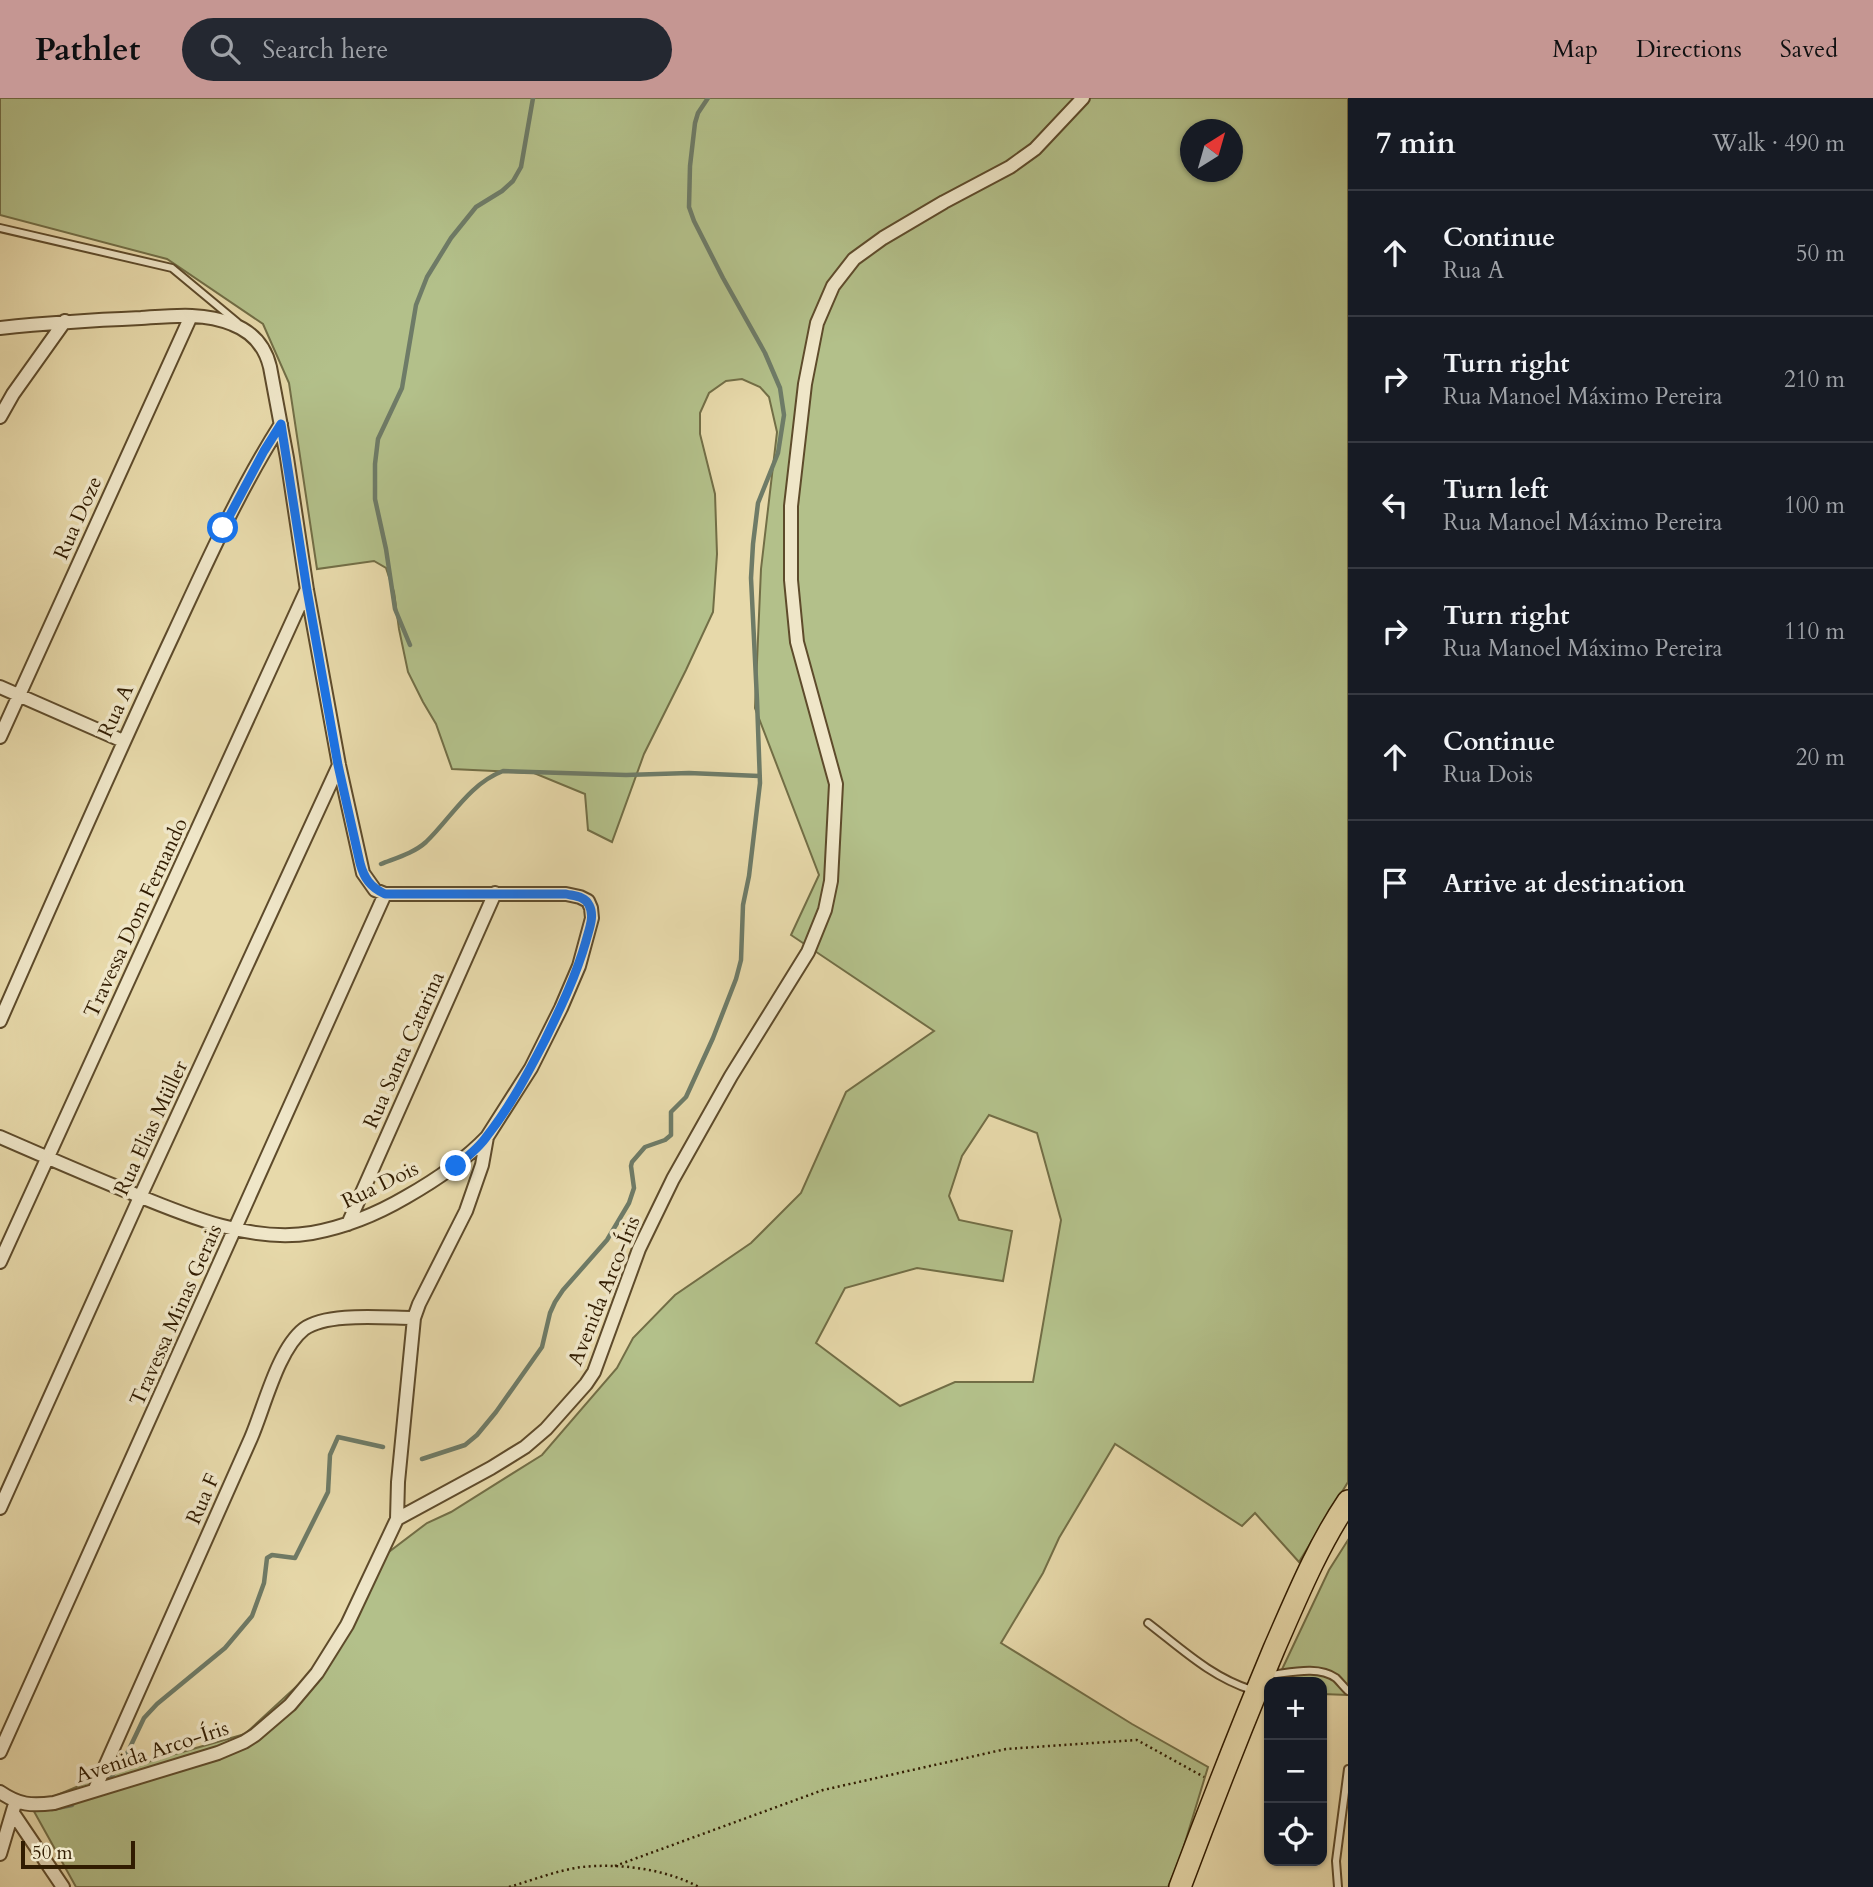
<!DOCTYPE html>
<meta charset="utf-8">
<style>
body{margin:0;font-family:Cardo,serif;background:#242831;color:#f1f3f6}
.controls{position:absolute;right:21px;bottom:21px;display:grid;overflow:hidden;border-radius:14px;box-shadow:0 2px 5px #0004}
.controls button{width:63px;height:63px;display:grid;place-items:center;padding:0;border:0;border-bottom:2px solid #363941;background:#171b24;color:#f1f3f6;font:35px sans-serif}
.compass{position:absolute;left:1180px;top:21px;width:63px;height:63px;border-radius:50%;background:#171b24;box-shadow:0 2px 5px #0004;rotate:37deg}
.scale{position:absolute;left:21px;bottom:18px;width:114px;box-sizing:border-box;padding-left:7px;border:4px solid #311c01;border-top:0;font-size:19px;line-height:24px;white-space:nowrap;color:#311c01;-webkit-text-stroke:5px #efe6c8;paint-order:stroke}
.stop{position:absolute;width:21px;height:21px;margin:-16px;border:5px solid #1a73e8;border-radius:50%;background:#fff}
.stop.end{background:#1a73e8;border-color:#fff;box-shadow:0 2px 7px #0008}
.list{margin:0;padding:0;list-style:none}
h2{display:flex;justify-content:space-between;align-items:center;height:91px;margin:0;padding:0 28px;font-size:30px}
h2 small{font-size:23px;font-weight:400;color:#9ea1a6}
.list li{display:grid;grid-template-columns:46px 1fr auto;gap:21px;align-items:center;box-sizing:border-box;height:126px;padding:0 28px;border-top:2px solid #363941}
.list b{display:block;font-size:26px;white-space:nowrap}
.list p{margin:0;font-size:23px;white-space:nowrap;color:#9ea1a6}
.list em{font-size:23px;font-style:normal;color:#9ea1a6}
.icon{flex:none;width:38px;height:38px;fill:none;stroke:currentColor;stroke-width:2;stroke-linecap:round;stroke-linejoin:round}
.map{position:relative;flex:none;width:1348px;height:1789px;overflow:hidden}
header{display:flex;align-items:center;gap:42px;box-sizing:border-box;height:98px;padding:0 35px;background:#c59692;color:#111}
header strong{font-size:33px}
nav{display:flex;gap:38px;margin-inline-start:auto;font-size:24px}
.search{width:490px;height:63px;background:#242831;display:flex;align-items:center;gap:18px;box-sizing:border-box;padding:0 24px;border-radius:38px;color:#9ea1a6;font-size:26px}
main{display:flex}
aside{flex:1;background:#171b24}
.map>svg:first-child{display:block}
</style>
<header>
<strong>Pathlet</strong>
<div class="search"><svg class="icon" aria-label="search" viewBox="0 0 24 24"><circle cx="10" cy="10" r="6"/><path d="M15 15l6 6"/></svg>Search here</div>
<nav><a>Map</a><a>Directions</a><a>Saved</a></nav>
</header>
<main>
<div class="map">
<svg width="1348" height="1789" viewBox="0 0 1348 1789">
<rect width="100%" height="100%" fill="#e7d9aa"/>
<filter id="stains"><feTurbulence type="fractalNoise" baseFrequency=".00286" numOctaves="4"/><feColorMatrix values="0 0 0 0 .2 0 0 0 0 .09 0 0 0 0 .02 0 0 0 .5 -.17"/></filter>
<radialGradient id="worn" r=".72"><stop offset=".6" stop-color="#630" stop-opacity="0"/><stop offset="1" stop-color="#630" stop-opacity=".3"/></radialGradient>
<!-- green -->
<path fill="#b3c08a" stroke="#726e46" stroke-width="2" fill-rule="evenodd" d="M0,0h1348v1384l-49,80 -44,-49 -13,13 -127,-82 -56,94 -16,35 -42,70 131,81 76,43 -28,92 -12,28h-1092l-45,-81 81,-34 133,-38 78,-72 54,-101 50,-38 24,-11 91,-57 75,-87 16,-30 42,-43 76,-52 50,-50 45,-101 88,-61 -143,-96 28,-60 -64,-167 6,-139 16,-137 -8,-35 -9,-10 -18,-8 -16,2 -17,12 -9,20v21l15,60 2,60 -4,58 -27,58 -42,84 -32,88 -24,-12 -3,-36 -51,-21 -82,-4 -16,-45 -13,-22 -15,-30 -9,-43 -5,-37 -8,-24 -12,-7 -57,8 -28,-186 -26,-59 -96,-65 -167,-44zM1190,32h42v42h-42zM989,1017l48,18 24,87 -28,162h-78l-55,24 -84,-63 29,-55 72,-20 86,13 9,-50 -53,-11 -10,-24 13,-40z
M1348,1442v155l-26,-1v-12h-46l53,-112z"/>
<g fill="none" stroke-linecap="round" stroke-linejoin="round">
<!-- stream -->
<path stroke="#6e7b67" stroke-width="4.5" d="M410,547l-15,-36 -9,-60 -11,-50v-35l3,-25 24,-51 14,-83 11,-28 24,-39 25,-31 26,-16 11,-10 8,-14 12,-69
M381,766c15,-6 33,-11 45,-22 25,-24 43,-58 77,-71l123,4 63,-2 70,3
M422,1361l43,-14 12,-10 19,-23 46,-65 8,-34 5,-11 8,-12 44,-50 22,-37 5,-15 -3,-22 1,-4 13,-15 20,-7 6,-5v-23l15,-15 27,-59 23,-59 5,-19 2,-55 6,-29 11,-93 -3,-83 -6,-122 2,-34 5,-41 20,-50 6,-38 -4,-27 -15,-35 -42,-75 -29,-57 -5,-14 1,-41 5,-43 3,-10 10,-15
M105,1685l17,-19 22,-46 13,-14 68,-56 27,-32 12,-33 3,-25 5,-3 23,3 33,-66 2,-37 8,-18 45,10
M52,1711l20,-4"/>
<!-- service casing -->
<g stroke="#5e4b2b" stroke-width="10">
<path id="service" d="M0,130l172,40 65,54
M1148,1525c34,26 63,54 104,67
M1269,1577c20,-2 49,-10 67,3 4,4 8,9 12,13
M1338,1789l-2,-26 12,-92"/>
</g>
<!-- minor casing -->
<g stroke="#5e4b2b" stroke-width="16">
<path id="minor" d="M0,230c47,-5 94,-8 141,-10 30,-2 63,-6 91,6 21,8 33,22 38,43l17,91 20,132 32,175 24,108 12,17 10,4h181l14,3 8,4 3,7 1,10 -13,48 -18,42 -30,60 -44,69 -5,28 -16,46 -47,93 -5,14 -16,164 -1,37
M0,319l13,-23 52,-73
M0,589l123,54
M0,639l191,-421
M0,923c57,-130 114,-260 174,-388 33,-71 65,-143 107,-209
M0,1039c39,17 78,34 117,50 59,24 129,57 195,46 33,-6 65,-19 94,-36 30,-17 57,-35 81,-60
M348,1126l147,-331
M0,1164l306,-671
M0,1410l140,-311 199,-432
M0,1654l385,-858
M95,1691c52,-117 104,-234 156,-351 13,-30 27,-89 53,-109 23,-17 81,-11 110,-11
M0,1694c19,13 31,14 54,11l164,-50 26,-11 11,-7 35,-30 27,-32 30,-48 50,-106 94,-51 34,-21 21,-18 40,-45 8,-12 45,-123 34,-70 58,-103 77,-124 17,-42 6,-29 5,-97 -39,-142 -6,-62v-74l14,-122 12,-61 16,-37 21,-27 29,-21 61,-36 66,-35 25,-18 48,-51
M13,1715l50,74
M0,1756l14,-47"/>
</g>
<!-- primary casing -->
<g stroke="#311c01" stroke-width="24">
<path id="primary" d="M1180,1789c30,-80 61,-159 94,-238 22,-50 43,-102 74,-148"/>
</g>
<!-- path -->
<path stroke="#311c01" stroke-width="2.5" stroke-dasharray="2 3.5" stroke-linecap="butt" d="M615,1768l208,-76 183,-41 131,-9 67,37
M509,1789c24,-7 49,-17 73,-20 38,-4 83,2 117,20"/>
<!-- service -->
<use href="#service" stroke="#efe6c8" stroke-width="6"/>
<!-- minor -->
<use href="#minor" stroke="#efe6c8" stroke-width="12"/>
<!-- primary -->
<use href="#primary" stroke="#e7d9aa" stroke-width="21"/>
</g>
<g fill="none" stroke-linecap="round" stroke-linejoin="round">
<!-- route -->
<path stroke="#1a73e8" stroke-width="9" d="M223,430l41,-77 17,-27 26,166 31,175 22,98c4,15 10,24 25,31h181c8,2 19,2 23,11 6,11 0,24 -3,36 -10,35 -25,66 -41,99 -17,33 -35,67 -58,96 -8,12 -20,21 -31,30"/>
</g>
<g text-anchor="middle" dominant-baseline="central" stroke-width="7" stroke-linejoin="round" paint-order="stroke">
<!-- street labels -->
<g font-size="21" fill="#311c01" stroke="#efe6c8">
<text transform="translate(78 420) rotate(-66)">Rua Doze</text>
<text transform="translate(116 613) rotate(-65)">Rua A</text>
<text transform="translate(136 820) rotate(-65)">Travessa Dom Fernando</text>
<text transform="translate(404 952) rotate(-66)">Rua Santa Catarina</text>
<text transform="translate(151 1030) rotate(-65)">Rua Elias Müller</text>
<text transform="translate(380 1087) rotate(-26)">Rua Dois</text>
<text transform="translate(604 1193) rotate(-68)">Avenida Arco-Íris</text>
<text transform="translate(176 1217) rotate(-66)">Travessa Minas Gerais</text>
<text transform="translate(203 1401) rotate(-66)">Rua F</text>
<text transform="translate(152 1654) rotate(-18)">Avenida Arco-Íris</text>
</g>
</g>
<rect width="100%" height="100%" filter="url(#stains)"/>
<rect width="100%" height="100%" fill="url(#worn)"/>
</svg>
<div class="controls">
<button>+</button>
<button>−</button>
<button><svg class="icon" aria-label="locate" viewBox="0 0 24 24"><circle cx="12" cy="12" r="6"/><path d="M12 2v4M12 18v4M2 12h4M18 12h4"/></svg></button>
</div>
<svg class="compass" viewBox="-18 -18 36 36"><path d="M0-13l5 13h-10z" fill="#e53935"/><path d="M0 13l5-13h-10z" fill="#9ea1a6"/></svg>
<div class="scale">50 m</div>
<div class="stop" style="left:223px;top:430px"></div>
<div class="stop end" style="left:456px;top:1068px"></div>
</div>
<aside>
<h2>7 min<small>Walk · 490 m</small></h2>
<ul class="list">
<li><svg class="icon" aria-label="ahead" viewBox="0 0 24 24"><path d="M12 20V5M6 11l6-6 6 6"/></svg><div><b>Continue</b><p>Rua A</p></div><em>50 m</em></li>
<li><svg class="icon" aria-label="right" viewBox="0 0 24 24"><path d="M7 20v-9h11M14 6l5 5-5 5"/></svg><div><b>Turn right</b><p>Rua Manoel Máximo Pereira</p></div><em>210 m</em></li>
<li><svg class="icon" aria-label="left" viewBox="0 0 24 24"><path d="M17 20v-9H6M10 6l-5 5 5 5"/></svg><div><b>Turn left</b><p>Rua Manoel Máximo Pereira</p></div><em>100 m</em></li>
<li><svg class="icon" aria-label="right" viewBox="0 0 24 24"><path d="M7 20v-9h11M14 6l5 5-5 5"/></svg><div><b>Turn right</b><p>Rua Manoel Máximo Pereira</p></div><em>110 m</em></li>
<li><svg class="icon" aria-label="ahead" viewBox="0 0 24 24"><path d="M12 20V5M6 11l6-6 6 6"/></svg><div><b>Continue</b><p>Rua Dois</p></div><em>20 m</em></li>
<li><svg class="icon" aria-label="arrive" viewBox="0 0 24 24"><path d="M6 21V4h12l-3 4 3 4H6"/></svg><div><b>Arrive at destination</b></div></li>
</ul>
</aside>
</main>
